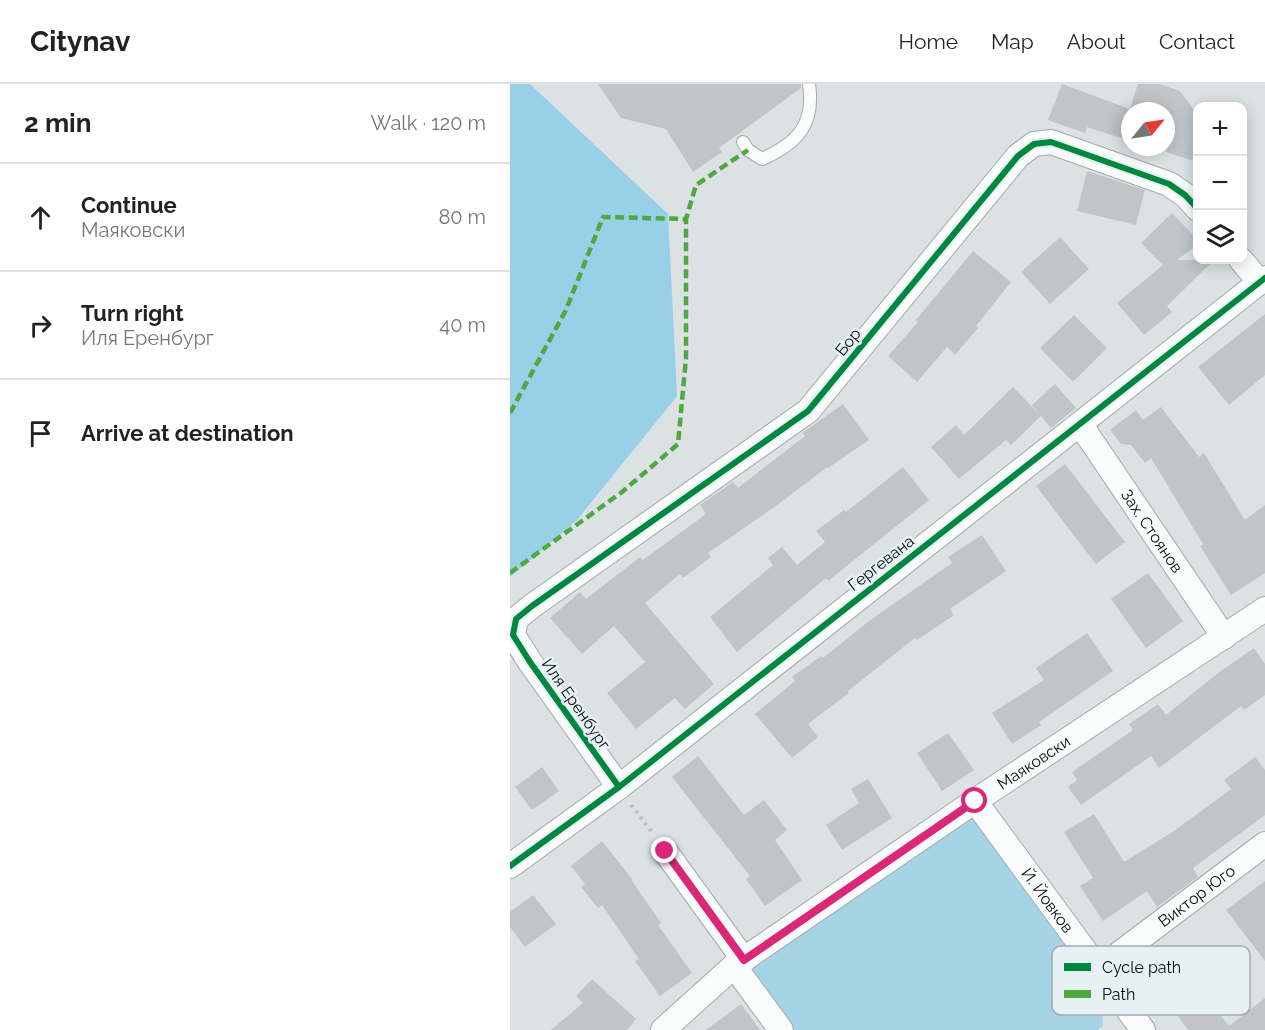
<!DOCTYPE html>
<meta charset="utf-8">
<style>
body{margin:0;font-family:Raleway,sans-serif;background:#f2f2f2;color:#222}
.controls{position:absolute;right:18px;top:18px;display:grid;overflow:hidden;border-radius:12px;box-shadow:0 3px 15px #0003}
.controls button{width:54px;height:54px;display:grid;place-items:center;padding:0;border:0;border-bottom:2px solid #e0e0e0;background:#fff;color:#222;font:30px sans-serif}
.compass{position:absolute;left:611px;top:18px;width:54px;height:54px;border-radius:50%;background:#fff;box-shadow:0 3px 15px #0003;rotate:60deg}
.stop{position:absolute;width:18px;height:18px;margin:-14px;border:4px solid #db2777;border-radius:50%;background:#fff}
.stop.end{background:#db2777;border-color:#fff;box-shadow:0 2px 6px #0008}
.list{margin:0;padding:0;list-style:none}
h2{display:flex;justify-content:space-between;align-items:center;height:78px;margin:0;padding:0 24px;font-size:26px}
h2 small{font-size:20px;font-weight:400;color:#767676}
.list li{display:grid;grid-template-columns:39px 1fr auto;gap:18px;align-items:center;box-sizing:border-box;height:108px;padding:0 24px;border-top:2px solid #e0e0e0}
.list b{display:block;font-size:22px;white-space:nowrap}
.list p{margin:0;font-size:20px;white-space:nowrap;color:#767676}
.list em{font-size:20px;font-style:normal;color:#767676}
.icon{flex:none;width:33px;height:33px;fill:none;stroke:currentColor;stroke-width:2;stroke-linecap:round;stroke-linejoin:round}
.map{position:relative;flex:none;width:755px;height:946px;overflow:hidden}
header{display:flex;align-items:center;gap:36px;box-sizing:border-box;height:84px;padding:0 30px;background:#fff;border-bottom:2px solid #e0e0e0}
header strong{font-size:28px}
nav{display:flex;gap:33px;margin-inline-start:auto;font-size:21px}
main{display:flex}
aside{flex:1;background:#fff}
.map>svg:first-child{display:block}
</style>
<header>
<strong>Citynav</strong>
<nav><a>Home</a><a>Map</a><a>About</a><a>Contact</a></nav>
</header>
<main>
<aside>
<h2>2 min<small>Walk · 120 m</small></h2>
<ul class="list">
<li><svg class="icon" aria-label="ahead" viewBox="0 0 24 24"><path d="M12 20V5M6 11l6-6 6 6"/></svg><div><b>Continue</b><p>Маяковски</p></div><em>80 m</em></li>
<li><svg class="icon" aria-label="right" viewBox="0 0 24 24"><path d="M7 20v-9h11M14 6l5 5-5 5"/></svg><div><b>Turn right</b><p>Иля Еренбург</p></div><em>40 m</em></li>
<li><svg class="icon" aria-label="arrive" viewBox="0 0 24 24"><path d="M6 21V4h12l-3 4 3 4H6"/></svg><div><b>Arrive at destination</b></div></li>
</ul>
</aside>
<div class="map">
<svg width="755" height="946" viewBox="0 0 755 946">
<rect width="100%" height="100%" fill="#dce2e4"/>
<!-- green -->
<path fill="#a6d4e7" d="M465,717l124,168 4,57 -5,4h-316l-48,-64z"/>
<!-- forest -->
<path fill="#97d0e7" d="M0,0h20l138,130 9,182 -100,124 -67,57z"/>
<!-- building -->
<path fill="#c1c5c7" d="M88,0h203v4l-82,60 3,4 -29,20 -27,-43 -45,-11z
M552,0l68,25 8,-25h21l21,7 17,23v48l-31,-10v-41h-36v30l-43,-14 -2,6 -37,-13z
M577,87l58,19 -9,35 -59,-14z
M662,129l25,26v6l-20,15h37l-47,46 5,6 -28,23 -27,-32 46,-38 -22,-22z
M550,153l29,32 -39,35 -29,-32z
M463,167l38,31 -35,44 2,2 -23,27 -8,-8 -30,35 -29,-26 30,-34 -2,-2z
M755,230v61l-36,30 -31,-38z
M564,231l33,33 -34,34 -33,-34z
M545,300l21,24 -25,20 -10,-12 -30,29 -5,-5 -47,39 -28,-32 25,-22 8,10 49,-48 25,26 -6,-8z
M333,320l26,36 -41,28 -1,-1 -51,39 -68,47 3,4 -28,21 -3,-4 -35,29 69,81 -29,25 -10,-11 -39,31 -29,-36 38,-31 -31,-36 -32,28 -32,-36 30,-26 6,7 54,-42 3,3 63,-46 -6,-9 33,-23 5,6 67,-52 -3,-3z
M651,323l38,50 5,-4 41,67 20,-15v68l-34,22 -31,-49 3,-2 -52,-86 -6,5 -14,-18 -10,-1 -11,-14 26,-20 7,10z
M555,380l60,78 -29,22 -60,-78z
M393,383l26,33 -101,81 -2,-3 -89,74 -27,-35 63,-52 -5,-7 14,-11 15,18 28,-23 -9,-11 28,-21 2,2z
M472,451l24,36 -56,38 4,6 -37,25 -2,-2 -67,53 1,2 -41,31 10,13 -26,21 -37,-44 40,-33 -3,-4 29,-21 2,2 46,-37 83,-58 -4,-6z
M638,489l35,48 -37,27 -35,-49z
M577,549l26,38 -74,51 2,3 -29,19 -20,-31 52,-33 -8,-12z
M744,564l11,16v31l-21,15 -3,-4 -82,62 -8,-12 -70,49 -13,-18 9,-7 -5,-8 61,-42 -4,-6 29,-20 8,11 52,-42z
M438,649l26,37 -32,21 -25,-38z
M188,672l46,59 20,-15 23,30 -12,10 27,40 -37,26 -19,-27 4,-3 -78,-99z
M745,673l10,13v45l-72,53 5,9 -41,30 -10,-16 -44,30 -23,-35 13,-8 -29,-46 30,-18 30,48 50,-31 57,-42 -7,-9z
M32,683l17,24 -27,19 -17,-23z
M358,695l24,39 -50,32 -16,-25 33,-22 -8,-14z
M92,757l31,39 -1,1 29,42 -3,2 34,48 -32,23 -25,-35 4,-2 -37,-54 -4,3 -17,-21 4,-3 -14,-18z
M755,797v80l-39,-51z
M23,811l23,29 -31,23 -15,-20v-15z
M678,867l27,38 -10,7 24,30 36,-28v32h-77l-37,-52z
M82,895l44,40 -9,11h-76l32,-27 -7,-7z
M231,920l19,26h-54z"/>
<g fill="none" stroke-linecap="round" stroke-linejoin="round">
<!-- service casing -->
<g stroke="#a4a9aa" stroke-width="14">
<path id="service" d="M233,58l5,8 14,9c36,-16 53,-35 47,-75"/>
</g>
<!-- minor casing -->
<g stroke="#a4a9aa" stroke-width="26">
<g id="minor">
<path d="M731,176l19,22"/>
<path id="s1" d="M570,340l144,213"/>
<path d="M109,703l-89,-125 -17,-27 3,-16 16,-13 276,-195 210,-255 16,-12 17,-2 118,42 16,11 13,14"/>
<path id="s2" d="M465,717l168,229"/>
<path d="M155,767l79,109"/>
<path d="M0,782l109,-79 646,-509"/>
<path d="M224,882l47,64"/>
<path id="s3" d="M589,885l166,-125"/>
<path id="s4" d="M153,946l71,-64 241,-165 290,-192"/>
</g>
</g>
<!-- path -->
<path stroke="#bec0c1" stroke-width="4" stroke-dasharray="3 4.5" stroke-linecap="butt" d="M121,721l21,27"/>
<!-- service -->
<use href="#service" stroke="#fafbfb" stroke-width="12"/>
<!-- minor -->
<use href="#minor" stroke="#fafbfb" stroke-width="24"/>
<!-- quiet -->
<path stroke="#50a841" stroke-width="4.5" stroke-dasharray="9 4.5" stroke-linecap="butt" d="M0,329l56,-103 37,-93 83,2 10,-34 52,-35
M0,489l112,-81 56,-48 8,-86v-139"/>
<!-- cycleway casing -->
<g stroke="#e6f0f5" stroke-width="10">
<path id="cycleway" d="M109,703l-89,-125 -17,-27 3,-16 16,-13 276,-195 210,-255 16,-12 17,-2 118,42 16,11 13,14
M0,782l109,-79 646,-509"/>
</g>
<!-- cycleway -->
<use href="#cycleway" stroke="#00873e" stroke-width="6"/>
</g>
<g fill="none" stroke-linecap="round" stroke-linejoin="round">
<!-- route -->
<path stroke="#db2777" stroke-width="8" d="M155,767l79,109 231,-159"/>
</g>
<g text-anchor="middle" dominant-baseline="central" stroke-width="5" stroke-linejoin="round" paint-order="stroke">
<!-- street labels -->
<g font-size="16" fill="#080c0d" stroke="#e6f0f5">
<text transform="translate(338 258) rotate(-51)">Бор</text>
<text stroke="none"><textPath href="#s1" startOffset="129">Зах. Стоянов</textPath></text>
<text transform="translate(371 479) rotate(-38)">Гергевана</text>
<text transform="translate(66 620) rotate(55)">Иля Еренбург</text>
<text stroke="none"><textPath href="#s4" startOffset="458">Маяковски</textPath></text>
<text stroke="none"><textPath href="#s3" startOffset="122">Виктор Юго</textPath></text>
<text stroke="none"><textPath href="#s2" startOffset="123">Й. Йовков</textPath></text>
</g>
</g>
<!-- legend -->
<rect x="542" y="862" width="198" height="69" rx="9" fill="#e6f0f5" stroke="#a3acaf" stroke-width="1.5"/>
<rect x="554" y="879" width="27" height="8" fill="#00873e"/>
<rect x="554" y="906" width="27" height="8" fill="#50a841"/>
<g font-size="16" fill="#080c0d">
<text x="592" y="889">Cycle path</text>
<text x="592" y="916">Path</text>
</g>
</svg>
<div class="controls">
<button>+</button>
<button>−</button>
<button><svg class="icon" aria-label="layers" viewBox="0 0 24 24"><path d="M12 4l9 5-9 5-9-5zM3 14l9 5 9-5"/></svg></button>
</div>
<svg class="compass" viewBox="-18 -18 36 36"><path d="M0-13l5 13h-10z" fill="#e53935"/><path d="M0 13l5-13h-10z" fill="#767676"/></svg>
<div class="stop" style="left:465px;top:717px"></div>
<div class="stop end" style="left:155px;top:767px"></div>
</div>
</main>
